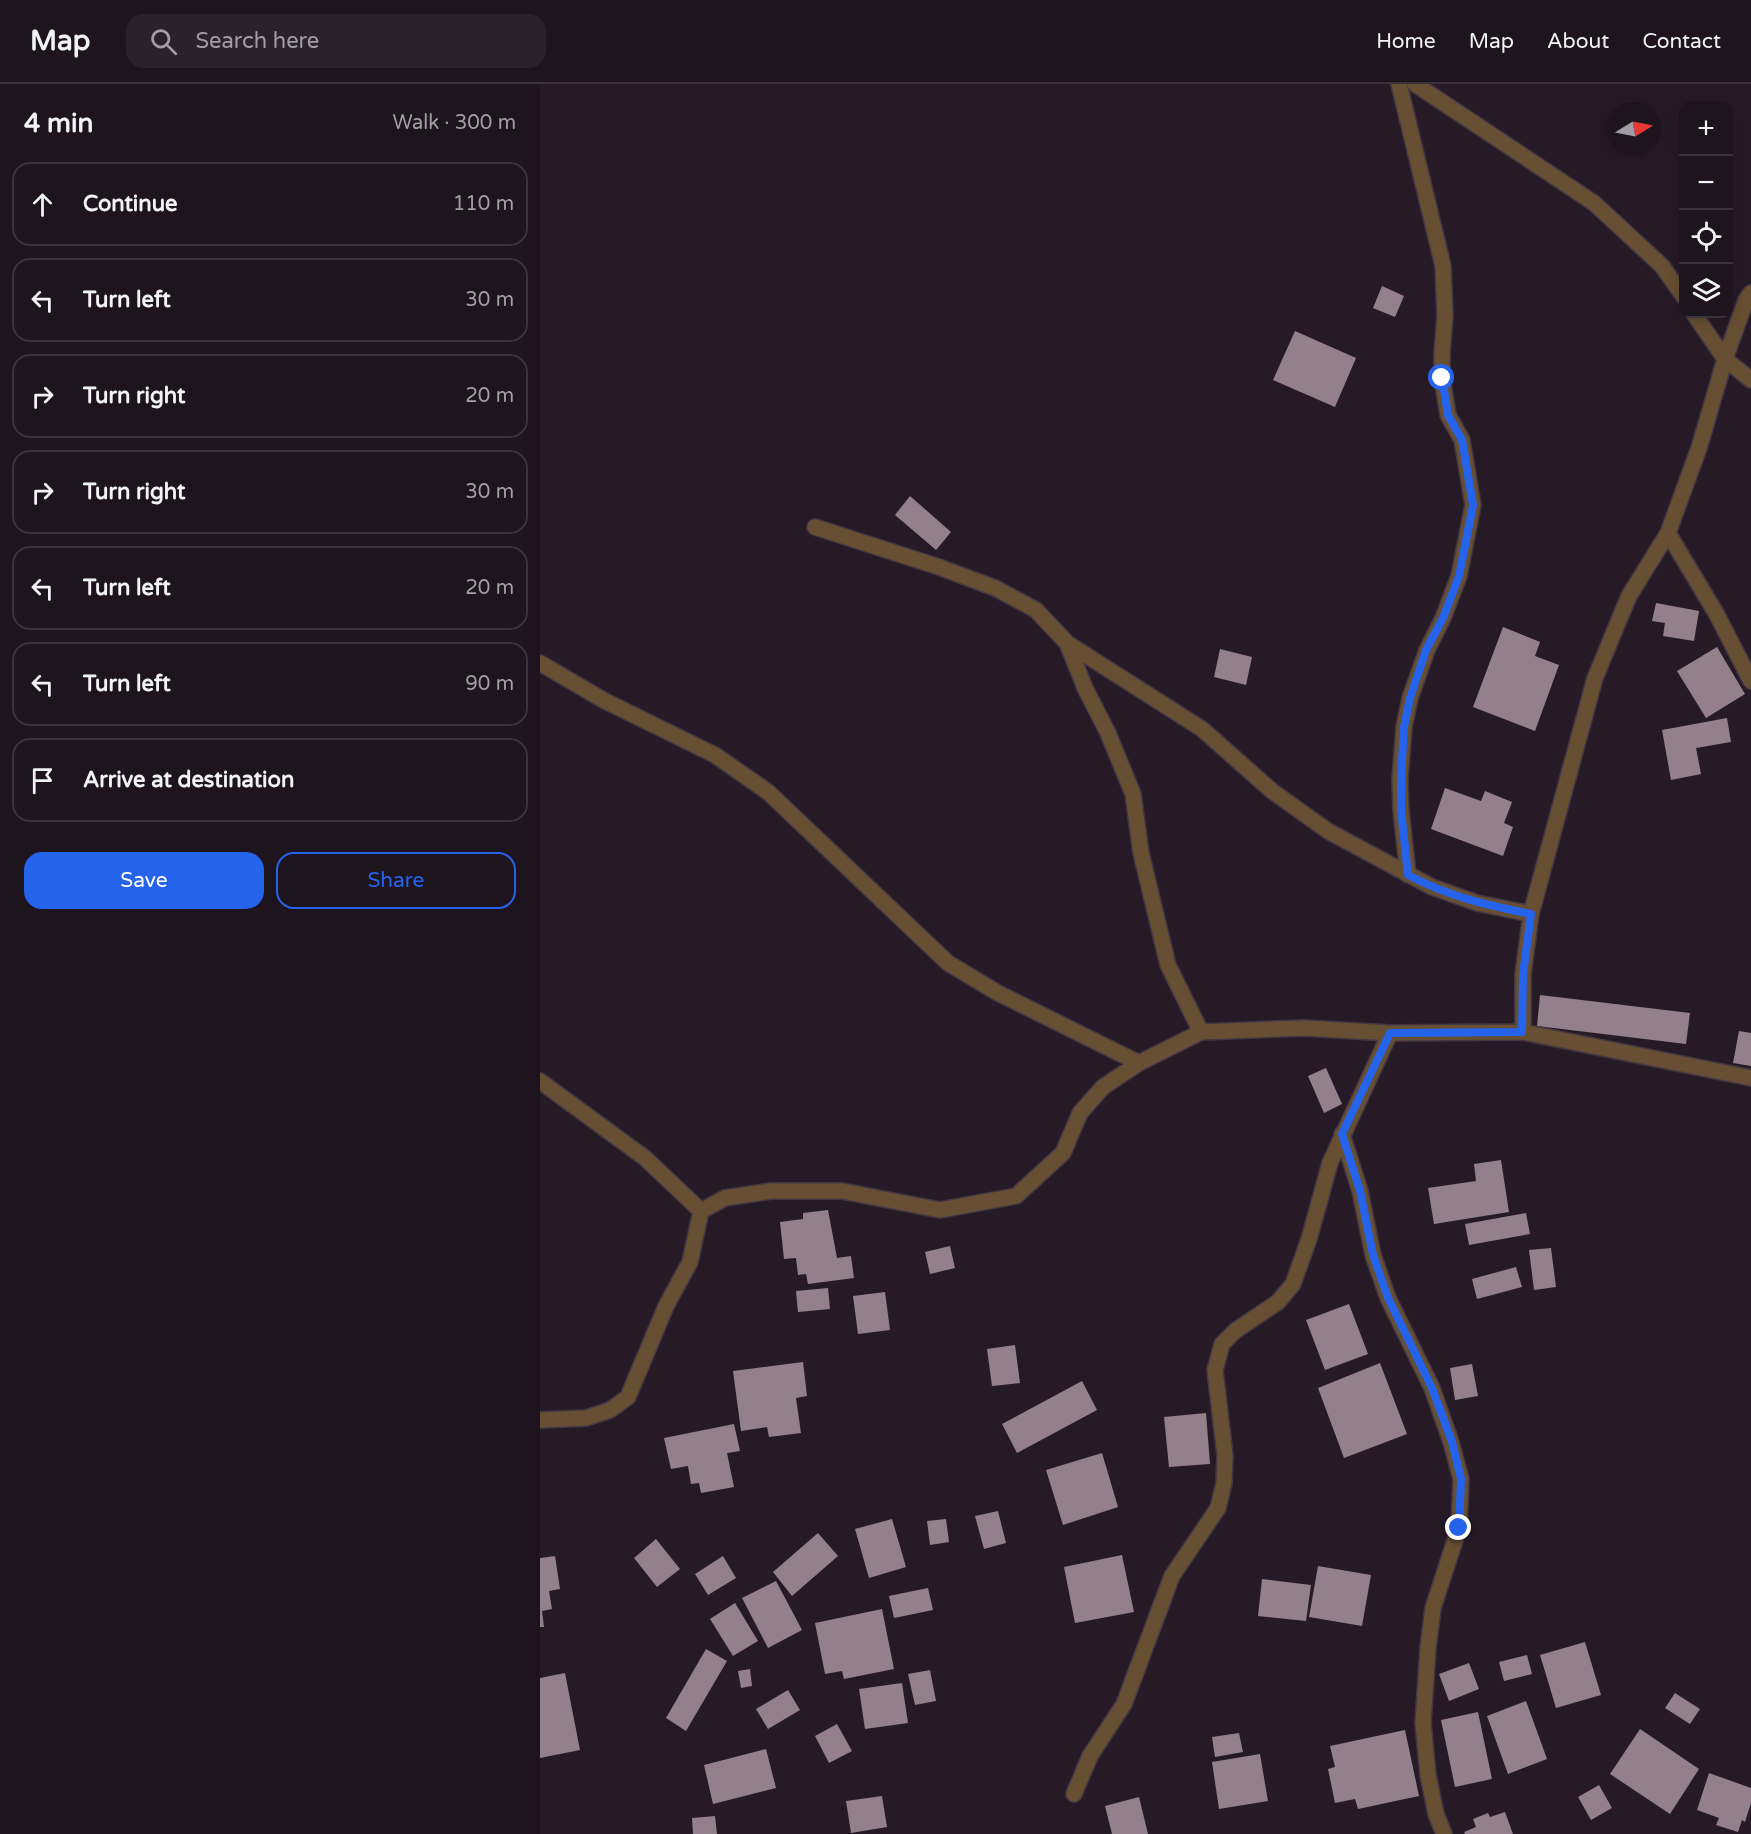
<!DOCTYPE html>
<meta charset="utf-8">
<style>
body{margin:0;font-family:"Varela Round",sans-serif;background:#2a212a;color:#f1f3f6}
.controls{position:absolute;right:18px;top:18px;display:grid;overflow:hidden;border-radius:12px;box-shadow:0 3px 15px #0003}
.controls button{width:54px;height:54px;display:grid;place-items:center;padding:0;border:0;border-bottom:2px solid #3b333b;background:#1d141d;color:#f1f3f6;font:30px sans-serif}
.compass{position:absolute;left:1067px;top:18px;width:54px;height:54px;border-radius:50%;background:#1d141d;box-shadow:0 3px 15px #0003;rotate:80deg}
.stop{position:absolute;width:18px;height:18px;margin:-14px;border:4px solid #2563eb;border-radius:50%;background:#fff}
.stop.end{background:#2563eb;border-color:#fff;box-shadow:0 2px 6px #0008}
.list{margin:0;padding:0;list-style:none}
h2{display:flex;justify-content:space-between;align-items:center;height:78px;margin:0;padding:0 24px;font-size:26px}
h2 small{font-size:20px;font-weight:400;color:#a09ea4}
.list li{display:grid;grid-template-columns:39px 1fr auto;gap:18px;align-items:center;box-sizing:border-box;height:84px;margin:0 12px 12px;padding:0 12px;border:2px solid #3b333b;border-radius:18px}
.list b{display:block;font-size:22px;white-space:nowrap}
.list em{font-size:20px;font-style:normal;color:#a09ea4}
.actions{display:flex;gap:12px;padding:18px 24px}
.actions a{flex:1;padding:14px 0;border:2px solid #2563eb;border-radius:18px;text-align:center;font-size:21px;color:#2563eb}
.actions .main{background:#2563eb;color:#fff}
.icon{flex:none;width:33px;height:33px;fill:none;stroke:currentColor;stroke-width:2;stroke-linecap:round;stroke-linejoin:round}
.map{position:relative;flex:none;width:1211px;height:1750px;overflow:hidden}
header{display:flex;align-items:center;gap:36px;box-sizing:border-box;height:84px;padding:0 30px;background:#1d141d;border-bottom:2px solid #3b333b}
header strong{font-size:28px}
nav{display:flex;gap:33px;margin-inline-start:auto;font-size:21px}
.search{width:420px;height:54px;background:#2a212a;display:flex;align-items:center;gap:15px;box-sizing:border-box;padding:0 21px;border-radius:18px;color:#a09ea4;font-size:22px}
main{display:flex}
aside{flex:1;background:#1d141d}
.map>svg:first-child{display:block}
</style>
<header>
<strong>Map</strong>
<div class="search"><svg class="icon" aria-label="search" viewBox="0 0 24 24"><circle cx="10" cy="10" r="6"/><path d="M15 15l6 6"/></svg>Search here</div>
<nav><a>Home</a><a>Map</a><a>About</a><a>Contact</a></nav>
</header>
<main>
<aside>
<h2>4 min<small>Walk · 300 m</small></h2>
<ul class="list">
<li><svg class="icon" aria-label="ahead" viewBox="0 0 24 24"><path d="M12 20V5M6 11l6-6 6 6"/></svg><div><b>Continue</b></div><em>110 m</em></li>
<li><svg class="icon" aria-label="left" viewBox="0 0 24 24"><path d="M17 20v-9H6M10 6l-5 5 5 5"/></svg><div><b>Turn left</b></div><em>30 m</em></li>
<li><svg class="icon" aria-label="right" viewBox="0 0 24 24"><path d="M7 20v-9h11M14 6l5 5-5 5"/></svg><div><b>Turn right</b></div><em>20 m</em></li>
<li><svg class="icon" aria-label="right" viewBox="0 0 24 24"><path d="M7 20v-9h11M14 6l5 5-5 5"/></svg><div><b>Turn right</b></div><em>30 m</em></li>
<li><svg class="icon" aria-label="left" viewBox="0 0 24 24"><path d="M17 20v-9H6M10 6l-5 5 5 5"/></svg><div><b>Turn left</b></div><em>20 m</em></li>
<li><svg class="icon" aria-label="left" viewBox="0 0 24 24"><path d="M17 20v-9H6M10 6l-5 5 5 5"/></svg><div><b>Turn left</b></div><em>90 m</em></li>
<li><svg class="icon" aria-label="arrive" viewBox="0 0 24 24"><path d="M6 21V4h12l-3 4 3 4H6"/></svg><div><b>Arrive at destination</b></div></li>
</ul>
<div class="actions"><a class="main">Save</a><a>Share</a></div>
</aside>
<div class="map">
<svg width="1211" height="1750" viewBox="0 0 1211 1750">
<rect width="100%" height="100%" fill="#271a27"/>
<!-- building -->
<path fill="#94808a" d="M842,202l22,10 -9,21 -22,-9z
M755,247l61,27 -21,49 -62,-27z
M370,412l41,36 -15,18 -41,-35z
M1116,519l43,8 -5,30 -31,-5 2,-13 -13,-2z
M963,543l37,15 -5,14 24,9 -24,66 -62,-24z
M1177,563l28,47 -39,24 -29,-47z
M680,565l32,8 -6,28 -32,-8z
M1187,634l4,24 -35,6 5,26 -30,6 -9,-50z
M905,704l36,13 4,-10 27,11 -8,21 9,4 -10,29 -72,-27z
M1000,911l150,18 -4,31 -149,-18z
M1199,947l12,2v33l-18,-3z
M786,984l16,36 -18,9 -16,-37z
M961,1076l8,52 -75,12 -6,-36 48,-7 -2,-17z
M288,1126l9,48 14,-2 3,22 -46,6 -2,-10 -8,1 -2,-17 -12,1 -4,-37 23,-3v-6z
M986,1129l4,21 -61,11 -4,-21z
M410,1162l5,22 -25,6 -5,-22z
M1011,1164l5,39 -22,3 -5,-40z
M976,1183l6,20 -45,12 -5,-20z
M288,1204l2,21 -32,3 -2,-21z
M345,1208l5,38 -32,4 -5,-38z
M809,1220l19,50 -43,16 -19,-50z
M475,1261l5,38 -28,3 -5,-37z
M263,1278l4,34 -11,2 5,35 -32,4 -2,-10 -26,4 -8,-60z
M840,1279l27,71 -63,24 -26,-70z
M932,1280l6,32 -23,4 -5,-32z
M542,1297l15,29 -80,43 -15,-29z
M666,1329l4,51 -41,3 -5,-50z
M194,1340l6,27 -13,2 7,34 -33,6 -2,-10 -8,1 -3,-18 -17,3 -7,-31z
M562,1369l16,54 -55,18 -17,-55z
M458,1427l8,32 -22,6 -9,-33z
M352,1435l14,48 -37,11 -14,-49z
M406,1435l3,23 -19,3 -3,-24z
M278,1449l20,23 -46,40 -19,-24z
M116,1455l24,30 -23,18 -23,-29z
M582,1471l12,57 -59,11 -11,-56z
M15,1472l5,33 -11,2 3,18 -10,2 2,16h-4v-69z
M183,1472l13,22 -28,17 -13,-21z
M778,1482l53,9 -9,51 -53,-9z
M722,1495l49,6 -5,36 -48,-5z
M236,1497l26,49 -34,18 -26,-50z
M388,1504l5,22 -39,8 -5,-22z
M195,1519l23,38 -25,15 -23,-37z
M342,1525l12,60 -50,10 -2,-8 -17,3 -10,-51z
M1045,1558l16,53 -45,13 -16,-53z
M166,1565l21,12 -41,70 -20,-13z
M987,1571l5,19 -28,7 -5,-19z
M929,1579l10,26 -30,12 -10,-27z
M210,1585l2,17 -11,2 -3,-17z
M390,1586l6,31 -21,4 -7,-31z
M25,1589l15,77 -40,8v-80z
M362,1599l6,40 -43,6 -6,-40z
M248,1606l12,20 -32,19 -12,-20z
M1135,1609l25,16 -10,15 -25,-16z
M986,1617l21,58 -39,15 -21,-58z
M938,1628l14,67 -37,8 -14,-67z
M297,1640l15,27 -23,12 -14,-27z
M1100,1645l59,40 -29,45 -60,-40z
M865,1646l14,66 -61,13 -3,-10 -20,4 -7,-34 7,-2 -5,-21z
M699,1649l4,19 -28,5 -3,-20z
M226,1665l10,39 -63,16 -9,-39z
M720,1670l8,47 -49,8 -7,-47z
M1169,1689l42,15v15l-6,19 -3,-2 -4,12 -22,-7 3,-7 -22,-8z
M1059,1701l13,23 -21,12 -13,-23z
M342,1712l5,31 -36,6 -5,-32z
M599,1713l9,37h-36l-7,-28z
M965,1728l8,22h-48l-1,-2 12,-5 -3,-8 15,-6 2,4z
M175,1732l2,18h-24l-1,-16z"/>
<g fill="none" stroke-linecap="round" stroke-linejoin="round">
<!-- street casing -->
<g stroke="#433743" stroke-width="18">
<path id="street" d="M859,0l44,182 2,50 -3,37v25l6,37 14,25 11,65 -14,71 -16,42 -16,32 -17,48 -6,29 -4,52 1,31 7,65
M875,0l179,119 68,63 22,31
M1154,230l31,45 26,21
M275,443l124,40 56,21 41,22 31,33 135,86 70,62 56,40 104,56 45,16 54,11
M1128,449l48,80 35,68
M527,559l18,45 23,45 25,61 8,59 27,112 33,67
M0,579l65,38 110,54 53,37 180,171 50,30 141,70
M983,948v-58l8,-60 64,-236 34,-82 39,-63 31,-85 26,-89 21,-59 5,-7
M0,997l105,77 56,53
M802,1050l18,57 13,64 15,43 44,90 19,54 10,37 -2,49 -26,80 -5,40 -5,75 5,52 8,39 8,20
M0,1336l46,-2 24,-8 18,-13 38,-91 24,-44 11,-51 24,-13 46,-7h71l98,19 76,-14 47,-43 17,-40 23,-26 36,-24 62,-31 103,-4 86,5 133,-1 228,46
M534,1710l16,-38 34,-52 48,-128 46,-68 6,-25 1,-27 -10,-86 7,-26 13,-13 43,-29 15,-18 16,-45 21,-76 60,-130"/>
</g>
<!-- street -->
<use href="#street" stroke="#674f33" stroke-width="15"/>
</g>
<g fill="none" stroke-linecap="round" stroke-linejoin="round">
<!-- route -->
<path stroke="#2563eb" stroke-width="8" d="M902,294l6,37 14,25 11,65 -14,71 -16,42 -17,32 -16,48 -6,29 -3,51v32l7,65c42,22 78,30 123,39l-8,60 -1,58 -132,1 -48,101 18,57 13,64 15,43 44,90 20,54 9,37 -2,49"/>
</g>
</svg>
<div class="controls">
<button>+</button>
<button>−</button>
<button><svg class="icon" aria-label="locate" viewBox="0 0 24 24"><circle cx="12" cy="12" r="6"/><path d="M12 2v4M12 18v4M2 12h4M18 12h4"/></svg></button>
<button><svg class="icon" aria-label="layers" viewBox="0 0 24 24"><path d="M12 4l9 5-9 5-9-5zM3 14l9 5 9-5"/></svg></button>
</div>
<svg class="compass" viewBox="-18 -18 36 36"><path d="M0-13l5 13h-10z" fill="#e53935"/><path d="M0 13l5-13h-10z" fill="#a09ea4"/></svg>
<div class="stop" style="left:902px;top:294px"></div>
<div class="stop end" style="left:919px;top:1444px"></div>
</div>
</main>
